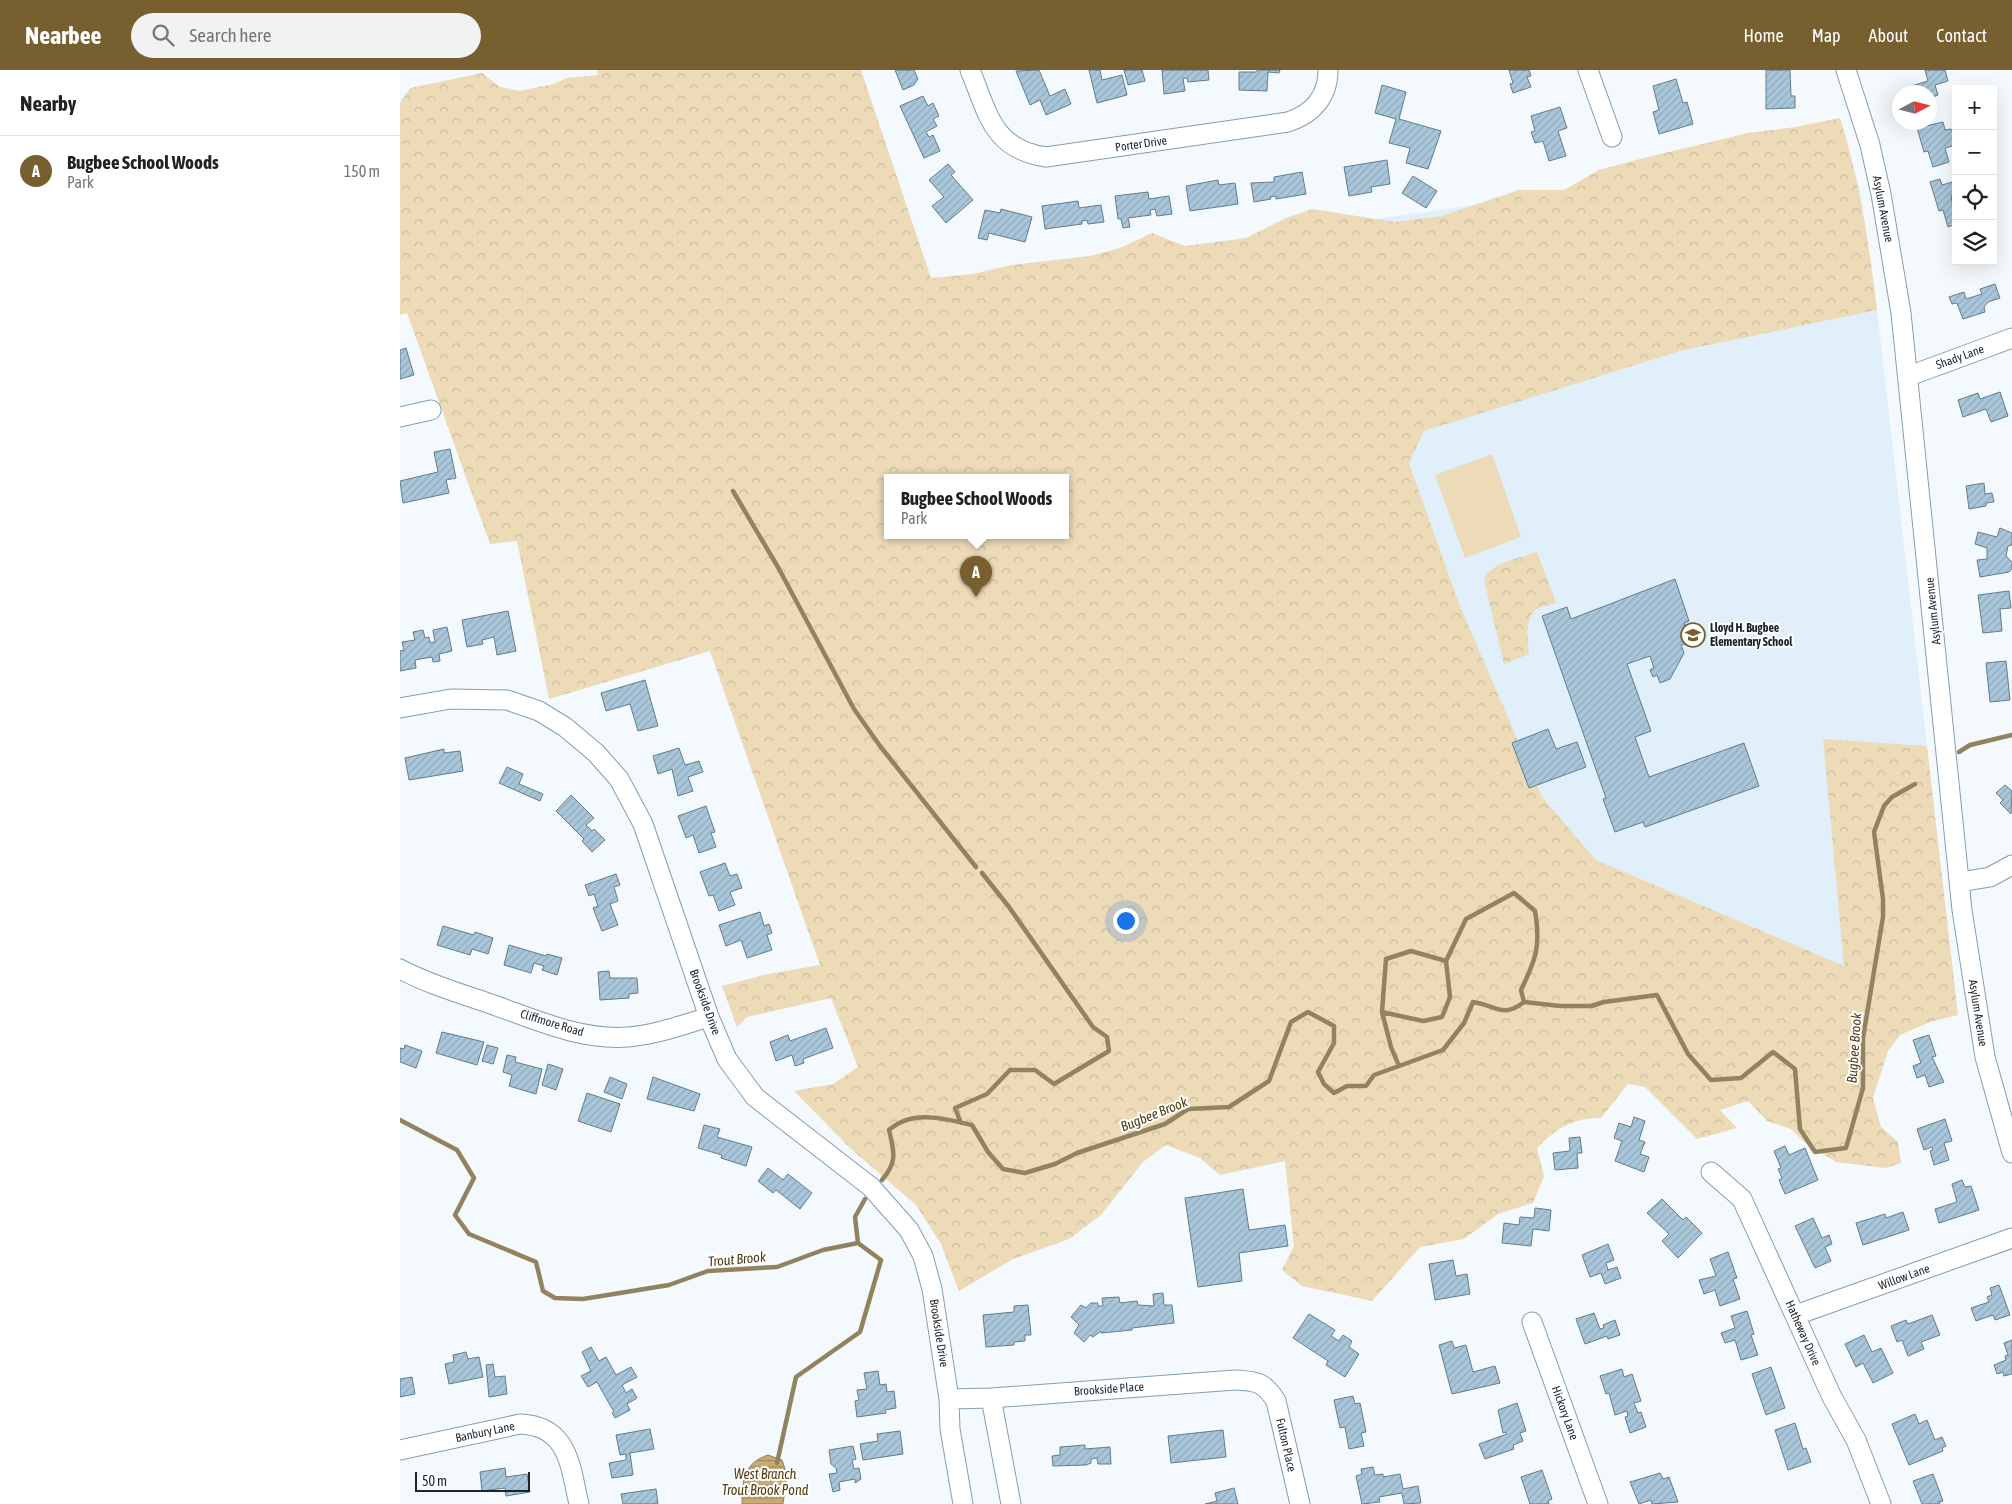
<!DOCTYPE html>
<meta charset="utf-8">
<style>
body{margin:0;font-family:"Asap Condensed",sans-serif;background:#f2f2f2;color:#202124}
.controls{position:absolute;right:15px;top:15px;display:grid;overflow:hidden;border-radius:0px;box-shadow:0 5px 20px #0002}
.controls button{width:45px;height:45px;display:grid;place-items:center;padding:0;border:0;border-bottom:1px solid #e0e0e0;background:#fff;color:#202124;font:25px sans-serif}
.compass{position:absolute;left:1492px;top:15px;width:45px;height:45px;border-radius:50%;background:#fff;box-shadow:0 5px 20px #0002;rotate:83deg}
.scale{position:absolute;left:15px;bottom:12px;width:115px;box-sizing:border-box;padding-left:5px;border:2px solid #19242c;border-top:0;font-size:14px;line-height:18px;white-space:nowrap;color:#19242c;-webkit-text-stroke:4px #fff;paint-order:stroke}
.you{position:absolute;left:725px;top:850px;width:18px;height:18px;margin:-12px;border:4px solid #fff;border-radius:50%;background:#1a73e8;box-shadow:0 0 0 8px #1a73e833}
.badge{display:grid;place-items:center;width:32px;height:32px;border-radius:50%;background:#775f30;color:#fff;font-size:16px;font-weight:700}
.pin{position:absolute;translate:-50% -41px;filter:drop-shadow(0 1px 2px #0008)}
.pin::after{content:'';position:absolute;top:26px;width:18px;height:15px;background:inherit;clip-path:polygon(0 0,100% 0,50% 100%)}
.popup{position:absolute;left:484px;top:404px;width:185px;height:65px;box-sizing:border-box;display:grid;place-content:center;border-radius:0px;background:#fff;filter:drop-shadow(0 1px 4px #0005);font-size:16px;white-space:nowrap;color:#757577}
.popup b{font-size:19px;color:#202124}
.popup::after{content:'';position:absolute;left:50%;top:100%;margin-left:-10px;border:10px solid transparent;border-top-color:#fff}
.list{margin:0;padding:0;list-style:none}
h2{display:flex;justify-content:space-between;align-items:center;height:65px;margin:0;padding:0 20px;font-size:21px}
h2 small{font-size:16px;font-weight:400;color:#757577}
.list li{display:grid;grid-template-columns:32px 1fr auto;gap:15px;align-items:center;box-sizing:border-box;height:70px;padding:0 20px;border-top:1px solid #e0e0e0}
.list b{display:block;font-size:19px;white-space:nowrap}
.list p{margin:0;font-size:16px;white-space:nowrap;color:#757577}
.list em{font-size:16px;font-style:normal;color:#757577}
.icon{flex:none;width:28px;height:28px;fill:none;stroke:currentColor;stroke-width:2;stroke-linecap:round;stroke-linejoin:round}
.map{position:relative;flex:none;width:1612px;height:1434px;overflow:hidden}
header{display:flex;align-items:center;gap:30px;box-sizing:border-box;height:70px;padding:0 25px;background:#775f30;color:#fff}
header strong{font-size:24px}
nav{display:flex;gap:28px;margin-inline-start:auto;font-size:18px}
.search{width:350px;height:45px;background:#f2f2f2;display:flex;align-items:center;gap:12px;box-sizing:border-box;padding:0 18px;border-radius:28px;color:#757577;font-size:19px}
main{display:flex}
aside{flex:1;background:#fff}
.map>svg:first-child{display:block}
</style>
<header>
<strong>Nearbee</strong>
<div class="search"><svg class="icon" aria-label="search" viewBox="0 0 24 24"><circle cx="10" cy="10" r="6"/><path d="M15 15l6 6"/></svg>Search here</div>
<nav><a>Home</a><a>Map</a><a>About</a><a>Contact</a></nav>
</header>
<main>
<aside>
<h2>Nearby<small></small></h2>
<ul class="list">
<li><span class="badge">A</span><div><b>Bugbee School Woods</b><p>Park</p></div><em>150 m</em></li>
</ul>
</aside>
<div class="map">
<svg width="1612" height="1434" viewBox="0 0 1612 1434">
<defs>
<pattern id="forest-crowns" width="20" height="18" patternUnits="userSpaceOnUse" patternTransform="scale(1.25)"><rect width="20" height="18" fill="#eddbb8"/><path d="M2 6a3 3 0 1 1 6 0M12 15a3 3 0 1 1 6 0" fill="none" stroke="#cbbc9e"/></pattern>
<pattern id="water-rules" width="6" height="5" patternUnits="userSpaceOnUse" patternTransform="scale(1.25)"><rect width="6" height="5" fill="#c7ab75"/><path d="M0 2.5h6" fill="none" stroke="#a18b60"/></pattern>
<pattern id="building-hatch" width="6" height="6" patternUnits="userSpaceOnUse" patternTransform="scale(1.25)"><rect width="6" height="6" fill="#a9c6da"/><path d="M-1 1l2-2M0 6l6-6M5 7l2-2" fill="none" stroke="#91aabb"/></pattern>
</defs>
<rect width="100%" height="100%" fill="#f3f9fd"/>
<!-- built -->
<path fill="#e0eff9" d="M1448,81l12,39 15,120h2l50,436 -3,-1 23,205 10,60 -336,-18 -321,-762z"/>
<!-- forest -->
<path fill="url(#forest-crowns)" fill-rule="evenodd" d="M197,0h264l70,208 42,-4 38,-9 79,-9 30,-8 32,-15 33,13 61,-8 38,-19 28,-10 83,13 47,-6 77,-26h45l35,-20 37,-10 112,-27 47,-6 45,-9c20,63 29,126 37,192l-197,41 -256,80 -15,32 49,138 84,196 54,63 248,106 -21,-227 104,7 31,269 -28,7 -30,13 -12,16 -15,47 8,29 17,15 3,21 -15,5 -50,-6 -31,-19 -14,-14 -24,-8 -19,-20 -28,9 17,18 -40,11 -52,-52 -17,-3 -27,34c-29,0 -44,10 -64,30l7,28 -11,27 -35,11 -34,25 -44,8 -48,54 -70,-15 -20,-16 12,-24 -9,-85 -65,14 -20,-17 -34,-13 -23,17 -42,53 -32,24 -56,20 -54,32 -18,-47 -25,-39 -66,-57 -56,-57 39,-7 25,-17 -27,-69 -84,19 -10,10 -15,-41 46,-12 52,-9 -110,-314 -161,48 -32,-158 -27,3 -83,-231 -7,2v-212l10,-15 72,-15 18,14 19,4 35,-7 13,-6 31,-3zM487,408h178v58h-178z
M1137,482l19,51c-5,2 -14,3 -19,6 -13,8 -9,32 -8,45l-25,10 -20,-84c6,-18 37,-22 53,-28z"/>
<!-- pitch -->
<path fill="#eddbb8" d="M1092,384l29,83 -56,21 -30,-83z"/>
<!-- water -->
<path fill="url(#water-rules)" stroke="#93825f" d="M368,1385l14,5 5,15 -4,29h-41c0,-24 2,-41 26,-49z"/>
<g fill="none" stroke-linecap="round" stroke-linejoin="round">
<!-- stream -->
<path stroke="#93825f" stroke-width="4.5" d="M333,421l46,78 75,140 26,37 96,121
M1559,682l11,-7 42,-10
M982,942l41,9 19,-4 8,-20 -4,-36
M999,996l44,-16 21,-27 9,-21c23,3 29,17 51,0
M0,1050l57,30 17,28 -19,37 14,19 67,28 7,29 12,7 28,1 86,-14 39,-14 69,-4 46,-17 35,-7 23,17 -21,72 -64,45 -19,86
M561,1053l-6,-15 32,-14 23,-24h25l19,14 55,-33 -2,-14 -14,-10 -84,-120 -27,-34
M482,1110c16,-19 12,-28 7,-50 24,-21 56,-11 83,-5l16,27 15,17 22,4 30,-9 22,-11 88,-29 23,-15 41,-2 40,-26 22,-59 17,-10 26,14v17l-16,29 6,12 10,9 13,-7h19l8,-11 25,-9 -8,-19 -9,-35 4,-53 25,-8 35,10 20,-42 48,-26 21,18c6,35 1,48 -14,79l3,12 36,4h31l13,-4 53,-7 31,59 23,26 30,-2 32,-26 22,17 5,60 15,23 31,-4 17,-60v-50l20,-121v-18l-9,-67 10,-26 8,-9 23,-13
M458,1173l-3,-26 10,-18"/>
</g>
<!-- building -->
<path fill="url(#building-hatch)" stroke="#617c8f" d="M495,0h19l4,9 -4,6 -11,5z
M639,0l11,26 15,-7 6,15 -25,11 -6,-15 -10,5 -14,-34z
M689,0h11l2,10 20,-5 5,20 -30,8z
M724,0h18l3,11 -17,4z
M762,0h46l1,10 -21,2 -1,-4h-4l2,13 -21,3z
M857,0h23l-1,3 -11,-1 -1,19 -28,-1v-18h18z
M1109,0h20l2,6 -4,1 4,10 -18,6 -3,-9 3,-1z
M1366,0h24l1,26h4v12l-29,1z
M1525,0h20l3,11 -13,4 3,10 -8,3v-6h-23l-2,-4 23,-7z
M1276,9l7,24 4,-1 6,22 -34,10 -6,-22 6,-2 -6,-24z
M982,15l24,7 -7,27 42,12 -13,38 -22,-6 4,-15 -21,-5 7,-24 -21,-6z
M523,26l5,10 5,-3 6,13 -6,3 4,7 -11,6 3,5 4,-2 7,16 -16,7 -24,-52z
M1160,37l7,21 -9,3 8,25 -17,5 -6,-20 -8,2 -4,-11 4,-1 -4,-15z
M1543,52l2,8 6,-1 1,2 4,-1v15l-11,3 4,14 -16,5 -5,-16 -4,1 -7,-24z
M987,90l3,24 -19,3 1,5 -23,4 -5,-29z
M548,94l7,8 -4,3 22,25 -27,23 -14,-17 12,-9 -15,-17z
M902,102l4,22 -30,5v-3l-6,1 1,2 -17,3 -3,-19 23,-1v-5z
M1013,106l24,15 -11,17 -24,-15z
M1540,109l2,6 14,-4v13l-5,1 2,14h3v15l-8,3 -5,-17 -4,1 -9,-29z
M818,110l1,5 16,-2 3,21 -48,7 -4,-25z
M748,122l1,7 20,-3 3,18 -15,2 -2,-7 -5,1 1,5 -23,3 2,9 -7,1 -2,-9h-3l-3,-23z
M678,131l1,7 22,-3 3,17 -16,2 -1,-4 -5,1v3l-37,5 -3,-23z
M601,139l31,8 -7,25 -36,-9 -2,7 -9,-2 7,-28 15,3z
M1595,214l5,14 -12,4 -4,5 1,5 -22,7 -6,-16 -5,1 -3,-7 15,-5 2,7 16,-5 -2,-5z
M6,278l8,27 -14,4v-29z
M1600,322l8,24 -17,6 -5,-13 -23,8 -5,-17 20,-7 2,6z
M50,379l6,29 -10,2 3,13 -46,10 -3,-22 38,-9 -4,-20z
M1584,413l1,11 7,-1 2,9 -8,1v3l-17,3 -3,-23z
M1600,458l12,5v12l-4,1 -2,10 6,6v7l-3,3 -29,5 -3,-17 10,-1v-11l-12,-4 3,-12 19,5z
M1275,509l14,42 -5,2 7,19 -10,3 3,8 -14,26 -10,4 -3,-8 -4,2 -3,-7 4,-2 -4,-12 -23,8 24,67 -16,6 14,40 95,-34 15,43 -114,41 -2,-5 -28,10 -12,-33 3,-1 -64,-182 25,-9 4,12z
M1609,521l2,17 -11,1 2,22 -19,2 -5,-38z
M108,541l8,40 -19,4 -3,-18 -12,3 1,4 -16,3 -5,-27z
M47,557l5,24 -13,3 1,7 -7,1 -1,-5 -17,3 1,8 -16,3v-20l4,-1 -2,-8 13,-2 -2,-8 10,-2 2,8 4,-1 1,6 5,-1 -2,-12z
M1606,591l4,39 -20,2 -4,-39z
M245,610l13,46 -20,5 -8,-27 -24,7 -5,-18z
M1148,659l8,20 21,-7 9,25 -57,21 -17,-45z
M279,678l6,17 14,-4 4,11 -15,5 5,14 -15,5 -6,-27 -14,5 -5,-18z
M44,679v4l16,-2 3,20 -54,9 -4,-22z
M107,697l16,7 -4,10 24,10 -3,7 -41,-18z
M1605,715l7,6 -1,23 -11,-11 3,-3 -7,-7z
M171,725l23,23 -8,7 6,6 2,-2 11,11 -13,12 -10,-11 2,-2 -28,-28z
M306,736l9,26 -4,1 5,14 -17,6 -6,-18 -7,3 -8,-22z
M325,793l5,13 7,-2 5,14 -12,4 5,13 -16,6 -6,-16 -4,1 -9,-24z
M216,804l4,11 -6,2 4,14 -8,3 8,21 -16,6 -9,-23 5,-2 -4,-12 -5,2 -4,-11z
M360,842l4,14 5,-2 3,9 -5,2 5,15 -25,8 -6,-18 -15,6 -7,-21z
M43,856l31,9 1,-3 18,6 -5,16 -16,-5 -2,6 -33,-10z
M109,875l37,11 1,-2 15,4 -5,17 -15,-5 2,-4 -10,-3 -3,10 -27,-8z
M209,901l1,7h27l1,15 -9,1v4l-29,2 -2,-28z
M426,958l7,20 -30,11 1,4 -9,3 -3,-11 -16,6 -6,-19 18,-7 2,6z
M42,962l42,10 -7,23 -41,-12z
M1529,965l7,21 -4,1 12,25 -15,5 -4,-12 -8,3 -4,-12 8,-3 -8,-23z
M5,975l17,6 -6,17 -16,-6v-14l4,1z
M87,975l11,3 -5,16 -11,-3z
M107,985l9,2 -1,5 27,7 -6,25 -27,-8 3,-11 -9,-3z
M148,994l15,5 -7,21 -14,-5z
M210,1007l17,7 -5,15 -18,-7z
M253,1007l47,17 -6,17 -47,-12z
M187,1023l33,11 -9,28 -33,-11z
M1234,1047l11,4 -6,19 6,2 -5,12 9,3 -5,15 -29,-11 7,-20 -8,-3 5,-15 12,4z
M1545,1049l7,22 -8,2 5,17 -15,5 -4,-14 3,-1 -1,-3 -8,3 -7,-21z
M304,1055l16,4 -3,8 35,10 -6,19 -25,-8 1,-3 -24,-7z
M1180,1067l2,16h-5l1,15 -23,2 -2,-17 17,-2 -1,-13z
M1385,1076l4,9 16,-7 13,32 -33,14 -6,-14 3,-2 -4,-9 3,-1 -7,-17z
M368,1098l15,12 5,-6 24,19 -12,16 -24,-19 -3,3 -15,-12z
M1562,1110l3,7 6,-1 8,24 -40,13 -4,-14 22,-7 -5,-18z
M843,1119l6,41 36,-5 3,21 -49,7 3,28 -44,6 -13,-89z
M1262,1129l21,21 3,-3 16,16 -24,25 -16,-17 7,-7 -22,-21z
M1135,1138l16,2 -2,21 -16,-2 -2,17 -29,-3 2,-20 15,2 1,-8 14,1z
M1503,1142l6,18 -46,15 -7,-22 29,-9 1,4z
M1413,1148l9,20 7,-3 3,9 -7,3 6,14 -16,7 -20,-42z
M1208,1174l6,16 -8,3 2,7 9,-3 4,11 -16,6 -4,-11 -11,4 -8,-22z
M1328,1182l9,26 -4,1 7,20 -20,7 -5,-16 -11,4 -5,-14 17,-4 -6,-17z
M1053,1190l3,16 11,-2 3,20 -35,6 -6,-36z
M1599,1215l11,30 -15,5 -2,-5 -17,6 -5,-13 18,-6 -2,-5 5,-2 -2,-7z
M763,1223l1,12h8l2,18 -42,5v2l-31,3v-2l-8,6 -3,-2 -6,7 -10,-9 5,-8 -8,-8 10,-12 5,3 5,-5h7v3h5l-1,-8 17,-1 1,6 17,-2 1,4 16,1 -1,-12z
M628,1235l3,30h-6v6l-11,1v3l-28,2 -3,-32 31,-3v-6z
M1347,1241l7,23 -3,1 7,20 -17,5 -6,-20 -10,3 -4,-10 14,-5 -4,-12z
M1194,1243l6,16 4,-1 -1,-3 12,-5 5,15 -12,4 -1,-3 -22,8 -9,-25z
M909,1244l26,16 -4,6 8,5 4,-6 9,6 -3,6 10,7 -14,23 -19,-12 2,-4 -35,-23z
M1532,1245l8,20 -19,7 3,7 -16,7 -6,-16 -5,2 -6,-16 15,-6 2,4z
M1464,1265l8,17 9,-4 12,25 -20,10 -10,-20 -7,4 -11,-23z
M1612,1270v34l-8,2 -1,-4 -6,2 -3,-9 12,-5 -1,-4 3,-1 -4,-12z
M1052,1271l2,7 12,-3 7,27 22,-6 5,17 -48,11 -13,-49z
M191,1277l8,14 7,-4 10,18 15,-8 6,10 -15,8 4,8 6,-4 5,9 -10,6 3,6 -15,8 -3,-5 2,-1 -17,-30 -9,5 -7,-11 10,-5 -9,-19z
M66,1282l2,7 11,-2 4,20 -34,7 -4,-20 9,-2 -1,-7z
M93,1294l2,13 10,-1 2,18 -18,3 -3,-32z
M1371,1297l14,41 -19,7 -14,-41z
M1222,1299l2,8 8,-3 9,27 -7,2 4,10 3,-1 5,15 -16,6 -5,-16 3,-1 -1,-5 -12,4 -6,-22 -3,1 -6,-18z
M478,1301l2,14 6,-1 1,8 7,-1 2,17 -11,2 1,3 -29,4 -2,-16 4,-1 -2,-10 10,-1 -3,-16z
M12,1307l3,17 -15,3v-18z
M953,1326l2,8 5,-1 6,29 -5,1 3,13 -15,3 -4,-22 -5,1 -6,-28z
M1117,1333l9,28 -6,2 3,8 -10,4 1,4 -29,10 -6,-15 28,-10 -1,-2 -3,1 -5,-23z
M1515,1344l4,10 8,-4 8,20 7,-3 4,9 -4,2 1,3 -34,14 -17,-41z
M1395,1353l8,26 3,-1 5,14 -23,8 -13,-40z
M250,1359l4,20 -24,4 3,22 -21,3 -3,-15 17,-3v-6l-6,1 -4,-20z
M823,1360l3,27 -55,6 -3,-27z
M500,1361l3,23 -40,6 -3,-16 18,-3 -1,-7z
M685,1375v4l25,-2 1,17h-13l-1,-6 -6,1v4l-5,2 -33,1 -1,-10 8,-1v-8z
M453,1376l3,13 -4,1 2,9 5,-1 2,11 -6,4v-4l-16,3 1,8 -7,2 -4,-18 8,-1 -1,-5 -5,-4 -2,-14z
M973,1397l2,8 8,-1v3l17,-3 3,15 15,-3 3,17 -17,1 -2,-11 -23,4 1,5 -18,2 -6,-28 6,-2 -1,-5z
M105,1398l1,9 21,-3 3,18 -24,4 -1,-8 -23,3 -2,-19z
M1142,1400l10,29 -4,2 1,3h-19l-9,-27z
M1260,1403l3,6 6,-2 9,25 -26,2 -1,-4 -12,4 -9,-22z
M1533,1404l10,27 -4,1 1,2h-18l-9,-23z
M834,1418l4,16h-33l12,-3 -2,-8z
M256,1419l2,15h-35l-2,-10z"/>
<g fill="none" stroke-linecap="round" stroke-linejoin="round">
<!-- minor casing -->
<g stroke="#839eb2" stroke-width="21">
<path id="minor" d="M570,0c18,43 22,79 76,87l242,-35c25,-8 40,-26 40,-52
M1188,0l24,67
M1446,0l24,75 11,49 20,119 61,597 23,147 27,96
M1509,306l103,-38
M0,347l31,-7
M0,638l51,-9 56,1 32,11 26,16 31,26 23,26 24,45 66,193 18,42 28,38 116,90 38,43 14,26 9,33 17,110 1,30 13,75
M1560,812l30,-5 22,-12
M0,899c28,15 59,24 88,34 44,15 92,38 140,34 27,-2 54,-12 81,-20
M1311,1102l31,27 90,198 24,43 25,64
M1396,1245l216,-77
M1132,1252l66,182
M591,1328l20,106
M549,1329l42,-1 244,-18c22,1 29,2 41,21l24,103
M0,1380l120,-26c49,2 50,42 59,80"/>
</g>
<!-- minor -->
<use href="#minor" stroke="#fff" stroke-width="19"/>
</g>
<!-- icons -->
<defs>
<g id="school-ring" transform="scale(1.25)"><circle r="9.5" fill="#fff" stroke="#775f30" stroke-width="1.5"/><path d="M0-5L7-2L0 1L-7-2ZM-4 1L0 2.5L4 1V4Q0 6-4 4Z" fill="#775f30"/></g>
</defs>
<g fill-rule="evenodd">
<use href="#school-ring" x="1293" y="565"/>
</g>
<g text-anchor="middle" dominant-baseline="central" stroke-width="4" stroke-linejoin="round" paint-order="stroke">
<!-- street labels -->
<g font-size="12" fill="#19242c" stroke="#fff">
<text transform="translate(741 74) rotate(-8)">Porter Drive</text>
<text transform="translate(1483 139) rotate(79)">Asylum Avenue</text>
<text transform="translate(1560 287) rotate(-20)">Shady Lane</text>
<text transform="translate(1533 541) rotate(-96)">Asylum Avenue</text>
<text transform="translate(305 932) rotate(70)">Brookside Drive</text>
<text transform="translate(1578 943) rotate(81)">Asylum Avenue</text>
<text transform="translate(152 953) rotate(17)">Cliffmore Road</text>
<text transform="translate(1504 1207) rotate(-20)">Willow Lane</text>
<text transform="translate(539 1263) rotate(81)">Brookside Drive</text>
<text transform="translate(1403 1263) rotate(66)">Hatheway Drive</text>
<text transform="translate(709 1319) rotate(-4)">Brookside Place</text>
<text transform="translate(1165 1343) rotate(70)">Hickory Lane</text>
<text transform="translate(85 1362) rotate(-12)">Banbury Lane</text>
<text transform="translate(886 1375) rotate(77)">Fulton Place</text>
</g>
<!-- poi labels -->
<g font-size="12" font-weight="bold" fill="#19242c" stroke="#fff" text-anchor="start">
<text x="1310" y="558">Lloyd H. Bugbee<tspan x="1310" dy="14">Elementary School</tspan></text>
</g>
<!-- water labels -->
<g font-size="14" font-style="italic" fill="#523e13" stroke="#fff">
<text transform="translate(1454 978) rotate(-86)">Bugbee Brook</text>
<text transform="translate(754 1044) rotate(-22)">Bugbee Brook</text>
<text transform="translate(337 1189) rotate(-5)">Trout Brook</text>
<text x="365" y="1404">West Branch<tspan x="365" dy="16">Trout Brook Pond</tspan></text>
</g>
</g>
</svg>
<div class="controls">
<button>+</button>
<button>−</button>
<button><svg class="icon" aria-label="locate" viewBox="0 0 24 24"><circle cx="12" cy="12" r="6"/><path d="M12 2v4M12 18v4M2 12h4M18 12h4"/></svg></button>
<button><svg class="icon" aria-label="layers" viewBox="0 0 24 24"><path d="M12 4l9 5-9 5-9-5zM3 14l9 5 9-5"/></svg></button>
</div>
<svg class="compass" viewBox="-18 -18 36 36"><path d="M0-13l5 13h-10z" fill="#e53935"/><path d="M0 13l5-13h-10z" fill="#757577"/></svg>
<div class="scale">50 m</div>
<div class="you"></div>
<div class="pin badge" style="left:576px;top:527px">A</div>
<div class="popup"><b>Bugbee School Woods</b>Park</div>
</div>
</main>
